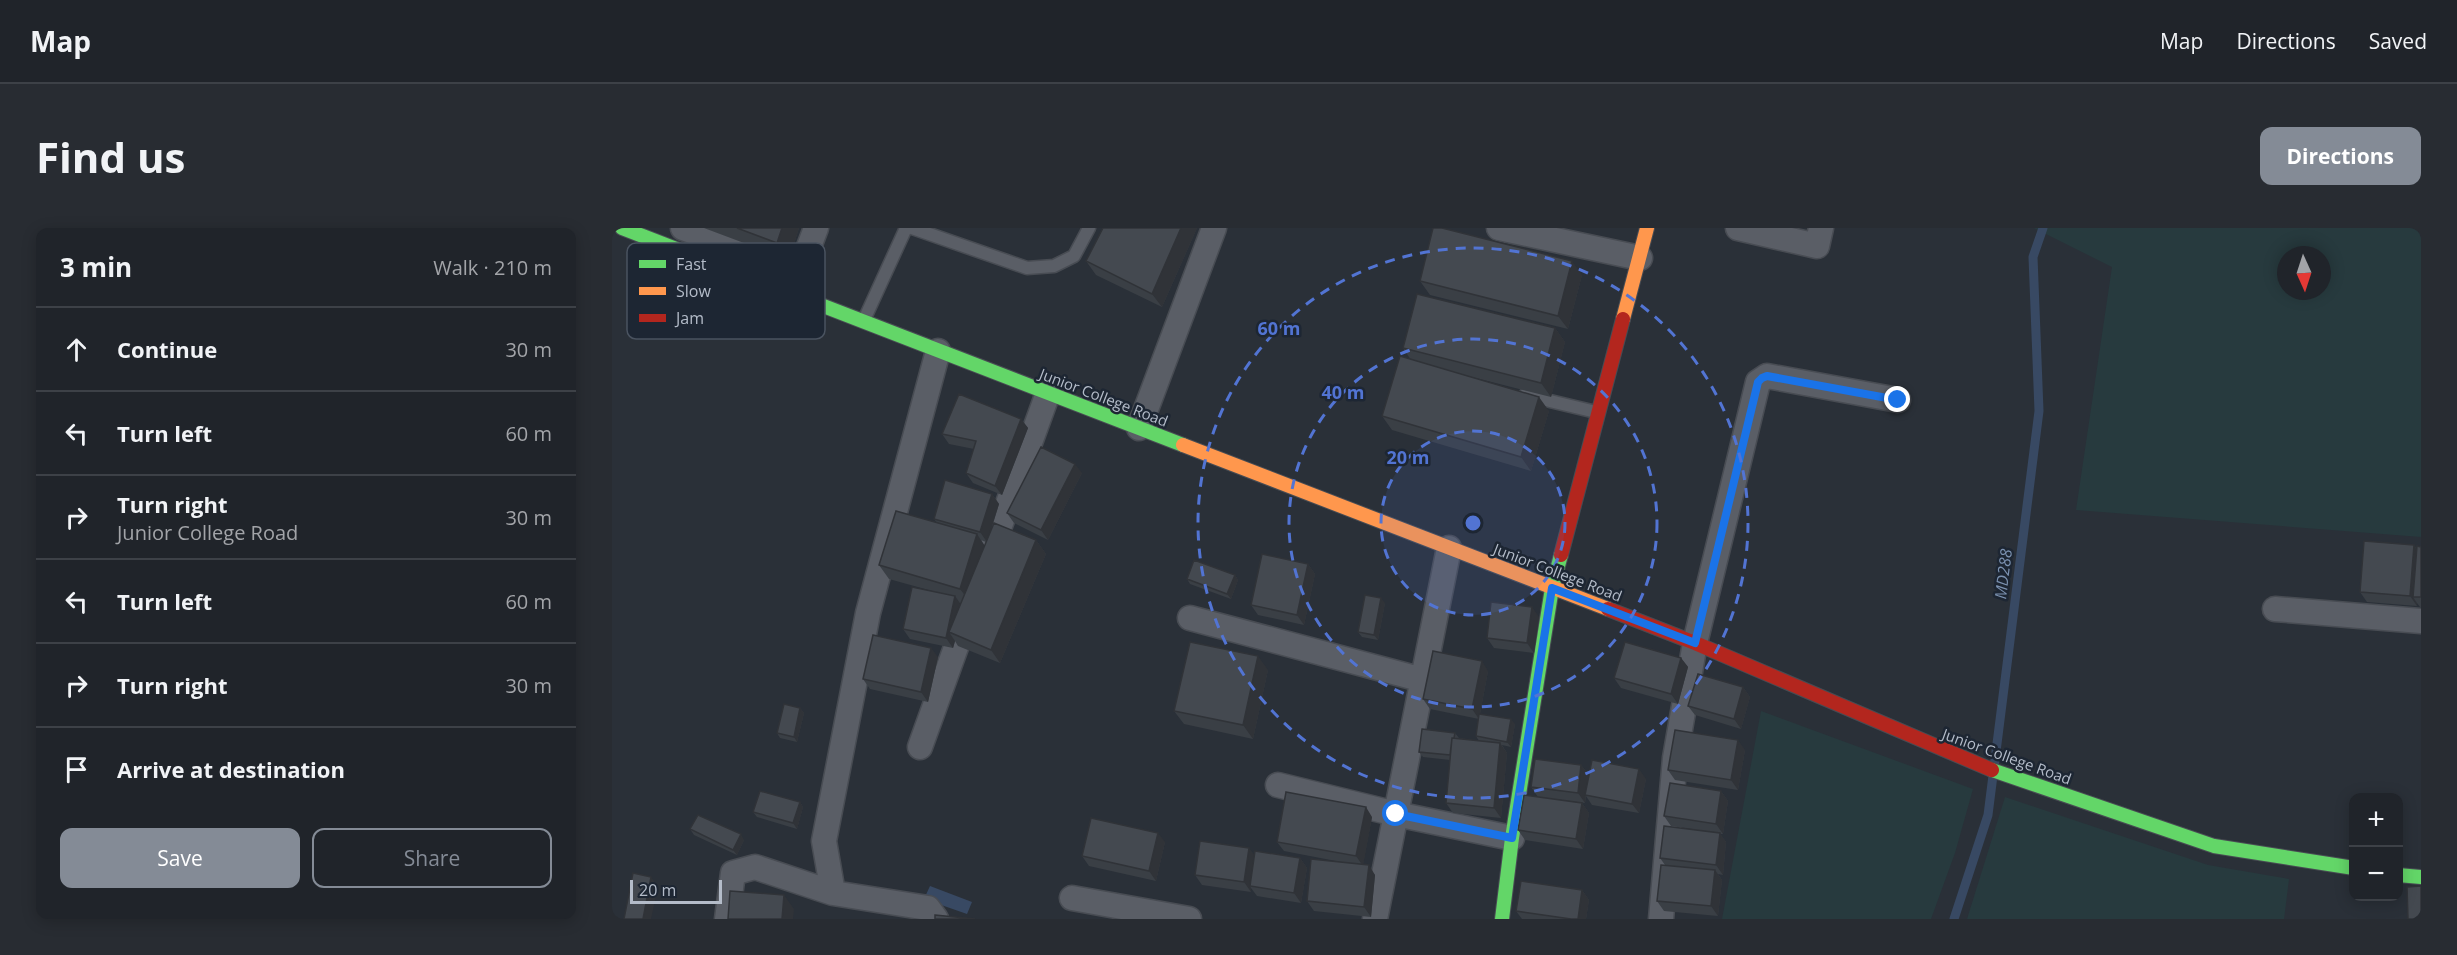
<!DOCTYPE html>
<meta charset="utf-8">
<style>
body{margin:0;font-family:"Open Sans",sans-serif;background:#282c32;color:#f1f3f6}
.controls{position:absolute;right:18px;bottom:18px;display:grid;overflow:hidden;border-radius:12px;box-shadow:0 3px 15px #0003}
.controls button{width:54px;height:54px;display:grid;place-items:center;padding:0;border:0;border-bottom:2px solid #3d4147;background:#20242a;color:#f1f3f6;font:30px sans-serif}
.compass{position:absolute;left:1665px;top:18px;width:54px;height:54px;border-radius:50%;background:#20242a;box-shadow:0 3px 15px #0003;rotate:177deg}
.scale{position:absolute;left:18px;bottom:15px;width:92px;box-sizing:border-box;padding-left:6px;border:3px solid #b4bcc9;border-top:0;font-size:16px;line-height:21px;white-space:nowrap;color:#b4bcc9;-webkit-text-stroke:4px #1d2633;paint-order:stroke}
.stop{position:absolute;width:18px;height:18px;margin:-14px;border:4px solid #1a73e8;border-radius:50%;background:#fff}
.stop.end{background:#1a73e8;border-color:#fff;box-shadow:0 2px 6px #0008}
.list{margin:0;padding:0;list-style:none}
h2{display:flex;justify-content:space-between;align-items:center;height:78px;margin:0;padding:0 24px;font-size:26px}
h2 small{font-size:20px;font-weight:400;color:#a2a4a8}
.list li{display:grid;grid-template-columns:39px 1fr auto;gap:18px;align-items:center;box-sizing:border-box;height:84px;padding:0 24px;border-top:2px solid #3d4147}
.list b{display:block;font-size:22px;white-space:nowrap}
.list p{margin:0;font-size:20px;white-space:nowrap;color:#a2a4a8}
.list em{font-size:20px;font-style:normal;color:#a2a4a8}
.actions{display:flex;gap:12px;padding:18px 24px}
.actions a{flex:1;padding:14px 0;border:2px solid #848b96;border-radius:12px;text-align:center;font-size:21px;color:#848b96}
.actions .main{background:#848b96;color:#fff}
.icon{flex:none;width:33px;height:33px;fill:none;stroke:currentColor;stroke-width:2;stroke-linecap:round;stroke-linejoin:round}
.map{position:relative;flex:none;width:1809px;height:691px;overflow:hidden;border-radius:12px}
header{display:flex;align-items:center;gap:36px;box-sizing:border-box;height:84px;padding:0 30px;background:#20242a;border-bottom:2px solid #3d4147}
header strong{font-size:28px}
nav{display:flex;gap:33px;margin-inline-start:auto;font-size:21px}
.intro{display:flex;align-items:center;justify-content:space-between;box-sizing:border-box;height:144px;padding:0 36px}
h1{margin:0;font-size:42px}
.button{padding:15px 27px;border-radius:12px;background:#848b96;color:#fff;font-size:21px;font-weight:700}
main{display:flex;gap:36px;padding:0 36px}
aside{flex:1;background:#20242a;border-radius:12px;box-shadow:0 3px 15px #0003}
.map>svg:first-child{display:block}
</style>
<header>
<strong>Map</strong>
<nav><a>Map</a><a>Directions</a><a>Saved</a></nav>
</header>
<div class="intro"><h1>Find us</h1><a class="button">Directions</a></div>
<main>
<aside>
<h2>3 min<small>Walk · 210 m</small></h2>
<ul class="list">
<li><svg class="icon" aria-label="ahead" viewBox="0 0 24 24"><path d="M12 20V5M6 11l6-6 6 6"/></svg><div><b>Continue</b></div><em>30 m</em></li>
<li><svg class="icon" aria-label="left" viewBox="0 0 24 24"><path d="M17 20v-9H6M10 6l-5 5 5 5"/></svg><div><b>Turn left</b></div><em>60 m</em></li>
<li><svg class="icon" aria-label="right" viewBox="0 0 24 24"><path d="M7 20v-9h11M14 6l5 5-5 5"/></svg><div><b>Turn right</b><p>Junior College Road</p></div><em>30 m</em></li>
<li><svg class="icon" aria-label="left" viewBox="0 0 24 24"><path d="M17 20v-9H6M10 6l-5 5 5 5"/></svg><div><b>Turn left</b></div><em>60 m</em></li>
<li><svg class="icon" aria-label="right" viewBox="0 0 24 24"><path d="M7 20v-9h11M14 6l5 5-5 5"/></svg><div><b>Turn right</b></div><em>30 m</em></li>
<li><svg class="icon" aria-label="arrive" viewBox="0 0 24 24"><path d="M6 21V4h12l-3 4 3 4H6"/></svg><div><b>Arrive at destination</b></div></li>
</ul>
<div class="actions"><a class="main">Save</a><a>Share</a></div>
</aside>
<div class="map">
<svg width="1809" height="691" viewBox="0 0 1809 691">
<rect width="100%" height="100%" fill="#2a3038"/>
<!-- green -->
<path fill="#273a3e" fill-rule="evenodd" d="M1422,0h387v309l-345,-27 36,-243zM1674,27h36v36h-36z
M1149,483l212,78 -18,64 -24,66h-209z
M1393,569l203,68 81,14 -5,40h-317z"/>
<!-- water -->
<path fill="#384963" d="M318,658l42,16 -5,12 -43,-15z"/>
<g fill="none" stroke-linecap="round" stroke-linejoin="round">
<!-- stream -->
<path stroke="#384963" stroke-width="9" d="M1342,691l34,-104 51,-404 -6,-154 10,-29"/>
<!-- lane casing -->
<g stroke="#484c53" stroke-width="15">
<path id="lane" d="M300,0l115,40 27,-2 20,-10 15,-28
M252,92l42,-92
M913,167l71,17"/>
</g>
<!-- street casing -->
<g stroke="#484c53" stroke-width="27">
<path id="street" d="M71,0l118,43
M887,0l141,30
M1126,0l79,18 4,-18
M183,56l21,-56
M527,200l75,-200
M377,328l59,-163
M1663,381l146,12
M578,390l233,62
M308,519l48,-133
M666,557l118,29 116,24
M221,665l-9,-52 44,-228 70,-262
M460,670l117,21
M115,691l6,-46 22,-6 78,26 95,15 8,11
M763,691l74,-371
M1049,691l14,-161 20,-115 63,-261 9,-6 131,24"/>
</g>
<!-- fast casing -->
<g stroke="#484c53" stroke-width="16">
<path id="fast" d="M10,0l561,217
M1380,542l222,76 140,22
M1786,647l23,2
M890,691l10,-81 40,-250 9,-33"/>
</g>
<!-- slow casing -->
<g stroke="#484c53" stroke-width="16">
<path id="slow" d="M1011,91l24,-91
M571,217l425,164"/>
</g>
<!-- jam casing -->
<g stroke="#484c53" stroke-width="16">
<path id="jam" d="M949,327l62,-236
M996,381l87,34 297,127"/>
</g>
<!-- lane -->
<use href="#lane" stroke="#5a5e66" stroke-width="12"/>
<!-- street -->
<use href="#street" stroke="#5a5e66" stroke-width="24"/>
<!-- fast -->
<use href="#fast" stroke="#63d668" stroke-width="14"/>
<!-- slow -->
<use href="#slow" stroke="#ff974d" stroke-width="14"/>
<!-- jam -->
<use href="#jam" stroke="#b3261e" stroke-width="14"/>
</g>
<!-- wall -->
<path fill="#3a3f45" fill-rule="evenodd" d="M92,0h95l-10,32z
M585,0l-35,79 -66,-32 -10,-14z
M970,47l-14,54 -138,-34 -10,-14z
M943,100l10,14 -14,55 -91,-23 89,37 -18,60 -139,-41 -10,-14 29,-56 -8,-12z
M409,191l7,9 -26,67 -29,-12 -7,-10 8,-24 -25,-5 -7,-10z
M470,245l-34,67 -34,-17 -7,-10z
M380,266l7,10 -10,33 47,3 10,14 -46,109 -42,-17 -3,-5 -2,7 -43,-9 -7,-10 29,-38 -43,-12 -10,-14 58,-42 -3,-4zM369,312l5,2 -1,4z
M1802,317l3,4 4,-2v60h-1l-3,-4v3l-50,-4 -7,-10z
M696,336l7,10 -11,51 -46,-10 -7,-10z
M623,347l3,5 -7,19 -41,-15 -3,-5z
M773,375l-7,37 -16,-3 -4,-5z
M927,389l-5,36 -40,-5 -7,-10z
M326,429l-10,45 -58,-13 -7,-10z
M1069,430l7,9 -10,37 -57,-16 -7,-10z
M656,442l-15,69 -69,-15 -10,-13z
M876,443l-8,43 35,10 -4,23 -9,-2 5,8 -6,65 -48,-5 -7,-10 4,-43 -27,-3 -4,-5 36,-19 4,5 20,3 -3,-5 3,-17 -49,-10 -7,-10z
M1131,459l7,10 -9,32 -46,-14 -7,-9z
M188,480l4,5 -7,29 -17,-4 -3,-5z
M1133,522l-7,40 -63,-10 -7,-10z
M969,537l7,9 -2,18 60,-13 -7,34 -47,-8 -6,-9 -1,7 -38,-5 35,5 7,10 -6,36 -58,-9 -7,-10 20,-33 -7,-10z
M1109,563l7,10 -5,33h-3l6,8 -3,33 -5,-1 4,6 -4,36 -54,-5 -7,-10 8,-36 -5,-7 32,-29 -21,-3 -7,-10z
M188,574l3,5 -6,22 -40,-12 -4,-5z
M760,589l-9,47 12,11 -4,42 -57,-6 -7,-10 34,-39 -57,-11 -7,-9z
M78,601l54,11 -7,15 -43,-20z
M553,614l-9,39 -67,-15 -7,-10z
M642,627l46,3 7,10 -6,35 -44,-7 -6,-8v4l-49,-7 -7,-10z
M970,662l7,10 -3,19h-64l-6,-8z"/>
<!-- shaded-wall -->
<path fill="#303338" d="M170,0h17l-10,32 -12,-17z
M569,0h16l-35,79 -10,-13z
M960,33l10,14 -14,54 -10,-13z
M943,100l10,14 -14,55 -10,-14z
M927,169l10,14 -18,60 -10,-14z
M409,191l7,9 -26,67 -7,-9z
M463,236l7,9 -34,67 -7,-10z
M380,266l7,10 -12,38 -7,-10z
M365,306l9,14 -16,54 -10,-13z
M424,312l10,14 -46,109 -9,-13z
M1802,317l7,10 -8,42 4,6v3l-7,-10z
M696,336l7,10 -11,51 -7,-10z
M623,347l3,5 -7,19 -4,-5z
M343,368l7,10 -13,26 6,9 -2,7 -7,-10z
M769,370l4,5 -7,37 -4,-5z
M920,379l7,10 -5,36 -7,-10z
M319,420l7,9 -10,45 -7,-10z
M646,428l10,14 -15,69 -10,-14z
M1069,430l7,9 -10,37 -7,-10z
M870,433l6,10 -9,48 -7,-10z
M1131,459l7,10 -9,32 -7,-10z
M188,480l4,5 -7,29 -3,-5z
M899,491l4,5 -4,23 -4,-5z
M1126,512l7,10 -7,40 -7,-10z
M888,515l7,10 -6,65 -7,-10z
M969,537l7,9 -3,29 -7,-10z
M1027,541l7,10 -7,34 -7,-9z
M1109,563l7,10 -5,33 -7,-10z
M188,574l3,5 -6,22 -4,-6z
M970,575l7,10 -6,36 -7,-10z
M754,579l6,10 -9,49 -7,-10z
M546,605l7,9 -9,39 -7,-10z
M1108,605l6,9 -3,33 -7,-10z
M129,606l3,6 -7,15 -4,-5z
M637,620l7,9 -6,29 1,2v4l-7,-10z
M688,630l7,10 -6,35 -7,-10z
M757,637l6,10 -4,42 -7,-10z
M1103,642l7,10 -4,36 -7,-10z
M39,649l7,10 -7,32h-8z
M970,662l7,10 -3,19h-8z
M172,667l10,14 -1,10h-11z"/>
<!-- building -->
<path fill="#444950" stroke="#303338" stroke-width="1.5" d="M125,0h45l-5,15z
M491,0h78l-29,66 -66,-33z
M821,0h9l130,33 -14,55 -138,-35z
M805,66l138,34 -14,55 -138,-35z
M788,128l139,41 -18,60 -139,-41z
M347,166l62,25 -26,67 -29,-13 10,-32 -34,-7z
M429,219l34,17 -34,66 -34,-17z
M333,252l47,14 -12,38 -46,-13z
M284,283l81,23 -17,55 -81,-24z
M382,295l42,17 -45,110 -42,-18z
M1752,313l50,4 -4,51 -50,-4z
M1805,318l4,1v50h-8z
M650,326l46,10 -11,51 -46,-10z
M582,332l41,15 -8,19 -40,-15z
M300,359l43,9 -9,42 -43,-9z
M753,367l16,3 -7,37 -16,-3z
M879,374l41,5 -5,36 -40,-5z
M261,407l58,13 -10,44 -58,-13z
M578,414l68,14 -15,69 -69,-14z
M1013,414l56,16 -10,36 -57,-16z
M821,423l49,10 -10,48 -49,-10z
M1086,446l45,13 -9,32 -46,-13z
M172,476l16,4 -6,29 -17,-4z
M867,486l32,5 -4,23 -31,-6z
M810,501l33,4 -1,5h-2l-2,17 -31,-3z
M1063,502l63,10 -7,40 -63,-10z
M840,510l48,5 -6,65 -48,-5z
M923,531l46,6 -3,28 -47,-6z
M980,532l47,9 -7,35 -47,-9z
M1058,555l51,8 -5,33 -52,-8z
M148,563l40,11 -7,21 -40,-11z
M674,564l80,15 -10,49 -79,-14z
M912,567l58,8 -6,36 -58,-9z
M86,587l43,19 -8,16 -43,-21z
M479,590l67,15 -9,38 -67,-15z
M1052,598l56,7 -4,32 -56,-7z
M588,613l49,7 -5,34 -49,-7z
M643,623l45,7 -6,35 -44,-7z
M699,631l58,6 -5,42 -57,-6z
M1049,637l54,5 -4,36 -54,-5z
M21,645l18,4 -8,42h-19z
M909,653l61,9 -4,29h-7l-55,-8z
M1809,658v33h-13l-1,-32z
M118,663l54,4 -2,24h-54z
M323,687l40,4h-40z"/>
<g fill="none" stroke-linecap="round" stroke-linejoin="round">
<!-- route -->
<path stroke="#1a73e8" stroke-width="8" d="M784,586l116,24 40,-250 143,55 63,-261 4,-4 5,-2 131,24"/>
</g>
<!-- distance rings -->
<circle cx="861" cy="295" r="92" fill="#5274d3" fill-opacity=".12"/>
<g fill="none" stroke="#5274d3" stroke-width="3" stroke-dasharray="10 8">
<circle cx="861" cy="295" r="92"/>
<circle cx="861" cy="295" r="184"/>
<circle cx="861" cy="295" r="275"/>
</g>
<g text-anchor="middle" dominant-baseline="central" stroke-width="5" stroke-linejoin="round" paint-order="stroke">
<!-- street labels -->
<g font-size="15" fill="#b4bcc9" stroke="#1d2633">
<text transform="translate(492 169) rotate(21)">Junior College Road</text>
<text transform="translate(946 344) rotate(21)">Junior College Road</text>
<text transform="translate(1395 528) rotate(20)">Junior College Road</text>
</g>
<!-- water labels -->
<g font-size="16" font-style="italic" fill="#7c92b1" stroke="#1d2633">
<text transform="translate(1391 346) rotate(-83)">MD288</text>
</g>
</g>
<!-- legend -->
<rect x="15" y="15" width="198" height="96" rx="9" fill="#1d2633" stroke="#4a5360" stroke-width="1.5"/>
<rect x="27" y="32" width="27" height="8" fill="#63d668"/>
<rect x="27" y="59" width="27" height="8" fill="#ff974d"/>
<rect x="27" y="86" width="27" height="8" fill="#b3261e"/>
<g font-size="16" fill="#b4bcc9">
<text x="64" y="42">Fast</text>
<text x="64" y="69">Slow</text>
<text x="64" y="96">Jam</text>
</g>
<circle cx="861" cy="295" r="9" fill="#5274d3" stroke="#1d2633" stroke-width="3"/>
<g font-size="18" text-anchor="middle" font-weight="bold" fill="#5274d3" stroke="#1d2633" stroke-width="5" stroke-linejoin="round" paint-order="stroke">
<text x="667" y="107">60 m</text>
<text x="731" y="171">40 m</text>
<text x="796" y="236">20 m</text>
</g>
</svg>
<div class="controls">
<button>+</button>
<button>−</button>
</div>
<svg class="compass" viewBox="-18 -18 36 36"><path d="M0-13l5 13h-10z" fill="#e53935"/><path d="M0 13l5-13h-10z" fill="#a2a4a8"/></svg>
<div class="scale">20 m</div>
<div class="stop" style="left:784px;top:586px"></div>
<div class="stop end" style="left:1286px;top:172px"></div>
</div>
</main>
